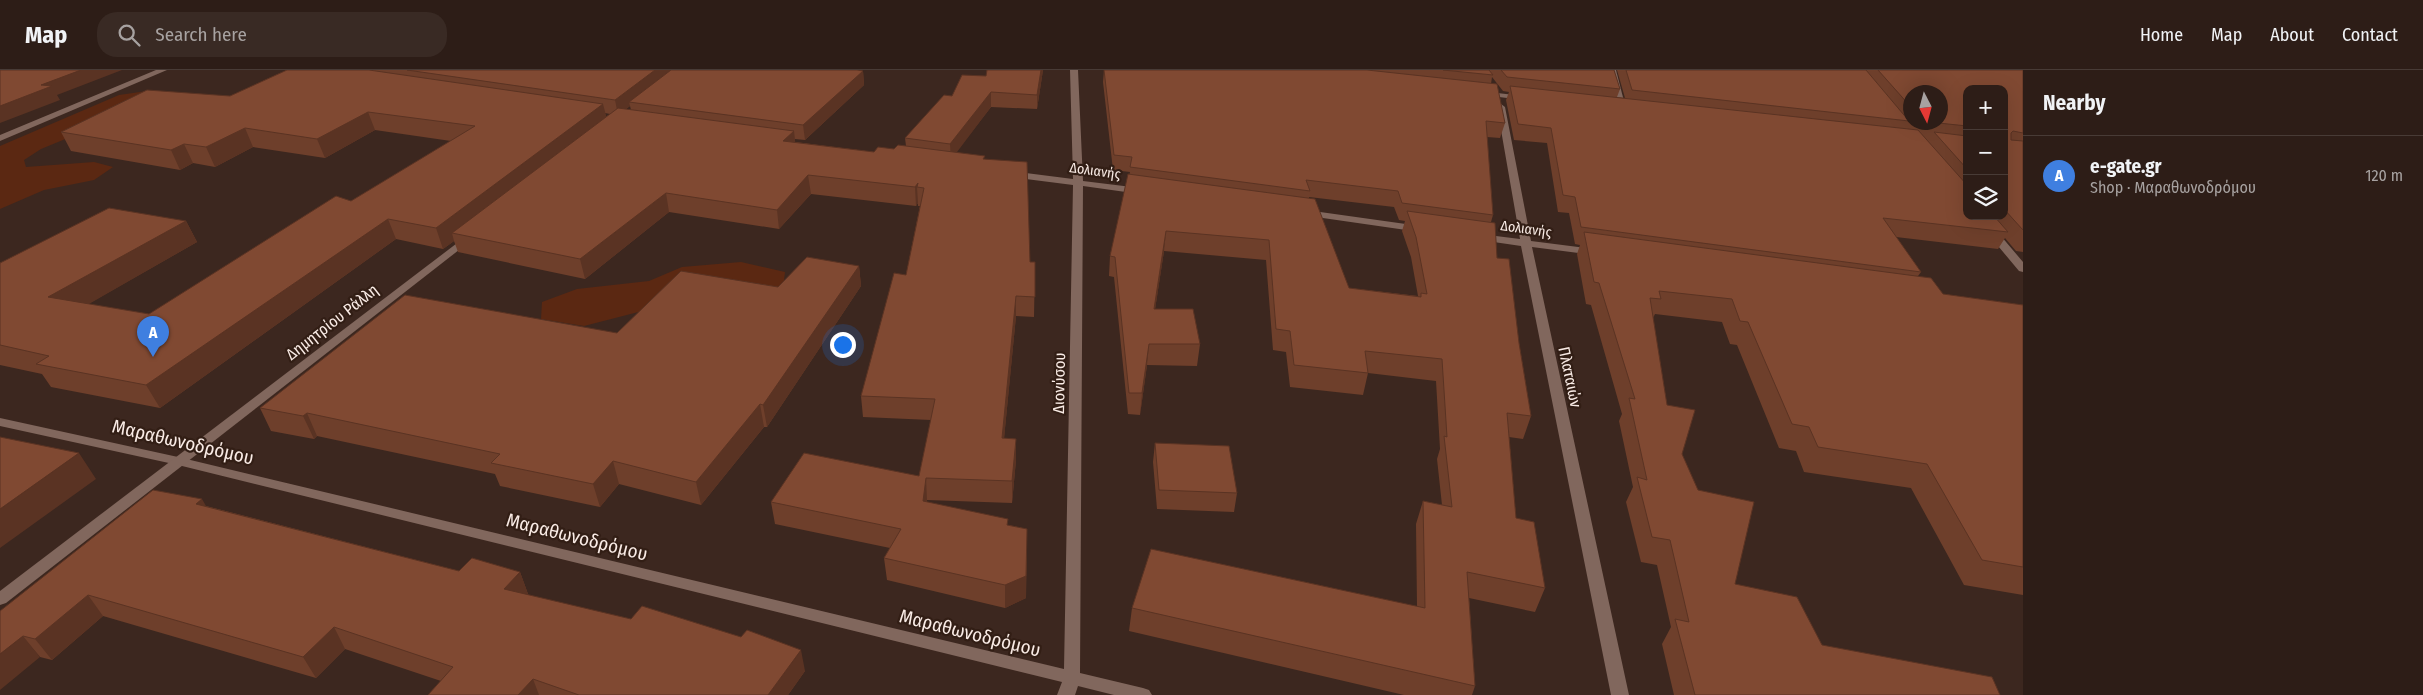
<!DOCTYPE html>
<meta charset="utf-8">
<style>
body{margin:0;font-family:"Fira Sans Condensed",sans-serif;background:#392a24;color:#f1f3f6}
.controls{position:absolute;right:15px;top:15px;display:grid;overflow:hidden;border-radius:10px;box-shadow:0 5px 20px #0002}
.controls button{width:45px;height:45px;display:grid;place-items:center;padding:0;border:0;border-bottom:1px solid #483b36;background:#2d1d17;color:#f1f3f6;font:25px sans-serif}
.compass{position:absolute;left:1903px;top:15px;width:45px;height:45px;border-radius:50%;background:#2d1d17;box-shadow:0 5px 20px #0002;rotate:174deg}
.you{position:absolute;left:842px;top:274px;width:18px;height:18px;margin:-12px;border:4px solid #fff;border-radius:50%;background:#1a73e8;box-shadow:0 0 0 8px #1a73e833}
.badge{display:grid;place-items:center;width:32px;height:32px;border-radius:50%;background:#85bbfb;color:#fff;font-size:16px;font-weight:700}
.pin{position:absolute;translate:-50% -41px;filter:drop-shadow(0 1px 2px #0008)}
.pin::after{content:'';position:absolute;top:26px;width:18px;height:15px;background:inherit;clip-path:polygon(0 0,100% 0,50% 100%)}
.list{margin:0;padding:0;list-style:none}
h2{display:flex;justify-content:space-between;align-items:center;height:65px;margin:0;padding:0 20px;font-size:21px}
h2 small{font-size:16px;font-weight:400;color:#a7a2a1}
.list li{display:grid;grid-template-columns:32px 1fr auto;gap:15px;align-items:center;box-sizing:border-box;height:80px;padding:0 20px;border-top:1px solid #483b36}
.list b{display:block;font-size:19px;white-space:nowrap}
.list p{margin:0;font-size:16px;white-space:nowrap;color:#a7a2a1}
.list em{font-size:16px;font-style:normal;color:#a7a2a1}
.icon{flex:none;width:28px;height:28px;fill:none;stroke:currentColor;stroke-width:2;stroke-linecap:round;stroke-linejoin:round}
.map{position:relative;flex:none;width:2023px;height:625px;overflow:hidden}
header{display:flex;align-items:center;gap:30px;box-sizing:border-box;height:70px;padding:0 25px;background:#2d1d17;border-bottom:1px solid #483b36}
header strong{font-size:24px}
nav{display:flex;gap:28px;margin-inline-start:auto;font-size:18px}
.search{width:350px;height:45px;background:#392a24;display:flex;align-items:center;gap:12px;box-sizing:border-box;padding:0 18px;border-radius:20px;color:#a7a2a1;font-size:19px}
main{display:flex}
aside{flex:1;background:#2d1d17}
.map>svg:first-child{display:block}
</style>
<header>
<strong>Map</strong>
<div class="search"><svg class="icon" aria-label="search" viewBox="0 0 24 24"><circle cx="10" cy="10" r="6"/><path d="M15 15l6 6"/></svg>Search here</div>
<nav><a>Home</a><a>Map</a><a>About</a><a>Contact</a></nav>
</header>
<main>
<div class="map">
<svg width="2023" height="625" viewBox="0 0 2023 625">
<rect width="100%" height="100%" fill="#3c271f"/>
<!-- green -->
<path fill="#5b2812" d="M147,21l-11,19 -95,39 -17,11 2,7 68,-5 19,5 -19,13 -50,10 -44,19v-63l119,-51z
M741,192l44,10 -3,25 -97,3 -101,26 -43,-7 1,-17 35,-13 72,-8 33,-14z"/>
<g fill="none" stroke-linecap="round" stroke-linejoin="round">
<!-- pedestrian -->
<path fill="#81675d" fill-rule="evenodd" d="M1608,0h8l10,39 -1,2 -7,-2z"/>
<!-- minor -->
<path fill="#81675d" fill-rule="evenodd" d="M156,0h11l-167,71v-6z
M1070,0h8l5,111 57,7 5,3 -5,3 -57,-8 -3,487 63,15 6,2 3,5h-38l-36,-9 -3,9h-18l5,-13 -884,-217 -178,-39v-8l178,39 886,212 9,-484 -62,-8 -5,-3 5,-3 62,8z
M1479,21l45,5 4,2 -4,2 -42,-5 -4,-2z
M1501,34l4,3 26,134 63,8 5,3 -5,3 -62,-8 97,448h-18l-90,-449 -41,-6 -5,-3 5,-3 40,5 -23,-132z
M1306,140l114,16 5,3 -5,3 -118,-17 -1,-2z
M1973,146h11l39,46v10l-4,-1z"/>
<!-- tertiary -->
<path fill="#81675d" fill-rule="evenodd" d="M469,164l5,3 -1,2 -467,364 -6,2v-14z"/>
</g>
<!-- wall -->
<path fill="#6e3f2b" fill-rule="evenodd" d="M287,0h570l6,1 1,14 -59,55 -10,-1v3l79,10 20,-3 12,-3 -1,-8 47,-42 34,-20 57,-6 -6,39 -46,-2 -35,45 29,7 45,103h5l-1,55 -18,-1 -12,122 12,1v21l-4,43 -85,-3v2l81,23 19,4 -1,69 -21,10 -118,-28 -3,-22 6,-10 -115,-24 -4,-22 148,-26 12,-56 -68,-3 -2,-21 45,-121 14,-69h-2v-3l-2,3 -105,-12 -32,35 -110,-17 -84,67 -127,-27 -4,-11 -11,8 -47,-10 -236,169 -109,-21 -9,-13 -42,-9v-102l186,-42 11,21 -109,62 61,10 202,-113 100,-60 -76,-11 -50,28 -72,-11 -38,20 -22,-4 -13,7 -109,-19 -10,-19 169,-36zM630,36l1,4 -5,-1zM605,43l5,1 -4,3z
M1104,0h510l6,19 -3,8 8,1 -8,-28h406v182l-7,-1 -11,-13 -7,11 -102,-12 25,35 -3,4 25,18 80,11v290l-59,-10 -53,-97 -107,-16 -8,-21 -17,-3 -42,-103 -7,-1 -8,-22 -67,-8 -2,4 14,87 15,49 53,130 87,61 178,50h-326l-12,-51 9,-17 -14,-62 -16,-3 -15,-60 7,-15 -14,-66 3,-7 -31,-109 -5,-1 -9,-50 3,-9 -5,-1 -6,-31 -11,-1 -11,-69 -33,-3 -8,-40 3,-8 -6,-1 -11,-14 -1,7 14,39 -5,15 -13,-1 6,78 -2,7 6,36 22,85 12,73 -8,23 -14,-2 7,81 29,70 -10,24 -66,-14 6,88 -3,9h-68l-275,-64 3,-23 285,-2 -1,-82 7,-23 19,4 -5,-46 3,-10 -4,-68 -68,-8 -5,22 -73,-8 -4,-35 -13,-2 -7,-90 -102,-9 -9,58 45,35 -3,22 -50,-1 -7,50 -12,-1 -14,-137 -5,-1 1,-20 20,-84 -17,-2 -10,-88zM1967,19h37v127h-37zM1910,22l30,30h-30zM1309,127l85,10 5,13 6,1 -3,10 9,26 7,39 -69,-8 -40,-90z
M859,196l2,20 -94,141h-3l-63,78 -82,-21 -19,23 -100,-21 -5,-12 -178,-38 -3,3 -43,-8 -11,-23 357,-75 161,-46z
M1155,373l82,50 -3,19 -77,-3 -4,-47z
M206,436l253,65 61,1 8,22 -1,1 278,76 -17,24h-360l13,-14 -96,-32 -29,29 -213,-62 -51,44 -12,-3 -40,-46z"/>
<!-- shaded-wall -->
<path fill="#5a3323" d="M81,0h41l-65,25 3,5 -60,23v-17l41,-21z
M655,0h22l-48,32 1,4 -12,9 -3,-15z
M1041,0h2l-6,39v-14z
M863,1l1,14 -59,55 -2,-15z
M991,22v15l-40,53 -1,-16z
M603,34l5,19 -156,110 2,8 -11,8 -7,-21z
M368,42l7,18 -50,28 -8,-19z
M245,58l8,19 -38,20 -9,-20z
M794,61l2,18 -13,-8z
M184,74l9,19 -13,7 -9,-20z
M808,105l3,19 -32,35 -2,-19z
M918,113l-1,4 1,16 -2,3 -1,-19z
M666,123l3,19 -84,67 -5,-20z
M388,149l8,20 -236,169 -14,-23z
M186,151l11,21 -136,78 -13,-23z
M1166,161l-2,20 -12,79 2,-21z
M859,196l2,20 -94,141 -4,-22z
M1016,226v20l-14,144v-22z
M1149,274l-2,21 -7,50 2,-22z
M760,334l4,23 -63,78 -5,-23z
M307,343l10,23 -3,3 -11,-23z
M1016,369v21l-4,43v-22z
M79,383l17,26 -96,69v-39z
M613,391l6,23 -19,23 -7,-23z
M926,408l1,22 -3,23 -1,-22z
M202,429l12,21 -18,-16z
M520,502l8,22 -15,17 -9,-22z
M1026,506v22l-21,10v-23z
M88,525l15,21 -51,44 -17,-21z
M334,557l11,22 -29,29 -13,-21z
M23,566l17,21 -40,33v-36z
M801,580l4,21 -17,24h-20z
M533,609l6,16h-21z"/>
<!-- building -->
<path fill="#804932" stroke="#5a3323" d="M0,0h81l-40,15 11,1 -52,20z
M287,0h82l234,34 -167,124 -48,-9 -242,166 -110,-21 13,-8 -49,-11v-82l109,-55 77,13 -138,76 101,17 187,-118 15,5 124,-75 -107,-14 -51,27 -72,-11 -39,19 -22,-3 -13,6 -110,-18 86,-42 83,6z
M407,0h248l-40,30z
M671,0h186l6,1 -60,54 -174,-23z
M987,0h54l-4,25 -46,-3 -41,52 -45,-6 39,-43 8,1 10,-21 24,1z
M1104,0h263l130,14 8,39 -19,-2 7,94 -91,-12 -4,-12 -92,-11 4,11 -180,-24 2,-10 -18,-2z
M1443,0h46l4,5z
M1501,0h113l6,19 -113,-12z
M1626,0h240l43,51 -277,-31z
M1878,0h145v63l-10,-2 -2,2v7l12,1v89l-19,-21v-120h-37v37l-38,-4h11v-30h-30v14z
M1510,16l408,44 49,55v31h27l14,16 -125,-14 38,54 -340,-45 -6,-30 -12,-2 -12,-67 -33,-4z
M618,38l176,23 -11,10 91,11 4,-5 16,2 4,-4 87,11 -2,3 44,3 3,100h5v35l-19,-1 -14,142 14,1 -4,42 -86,-3 -3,23 85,18 -1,6 20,4 -1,47 -21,9 -121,-27 17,-29 -130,-27 33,-49 115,23 16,-77 -74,-3 33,-123 12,2 18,-87 -7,-1 1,-4 -3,4 -107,-12 -31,35 -111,-17 -86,66 -128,-26z
M1934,62l33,4v33z
M1128,104l187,25 34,89 72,9v-4l6,1 -11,-57 -9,-26 88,12 2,35 12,1 10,84 12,73 -24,-3 9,105 18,4 11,66 -78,-16 8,114 -343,-78 19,-59 274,59 -2,-107 29,6 -8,-71 3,1 -5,-78 -77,-8 3,22 -74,-8 -4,-34 -14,-2 -7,-89 -103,-9 -12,78h39l7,35h-51l-7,49h-13l-14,-136 -5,-1z
M1584,162l347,46 12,16 80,11v262l-41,-7 -55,-96 -109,-17 -9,-20 -17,-3 -44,-102 -8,-1 -8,-22 -73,-8 2,8 -11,-1 17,107 28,5 -13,44 16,36 56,12 -19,82 62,13 25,48 170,32 8,18h-305l-20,-76 14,3 -19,-82 -18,-3 -15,-60 10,3 -18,-82 6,1 -36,-116 -5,-1z
M807,187l52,9 -96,139 -3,-1 -64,78 -83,-21 -20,23 -102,-21 9,-9 -193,-41 -4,3 -43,-8 145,-113 212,38 64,-62 97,16z
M0,367l79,16 -79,56z
M1155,373l74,3 8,47 -78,-3z
M153,420l49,9 -6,5 263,67 13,-13 48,14 -16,17 127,30 11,-13 99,31 6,-7 54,20 -33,45h-189l-46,-16 -15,16h-90l25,-28 -119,-40 -31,30 -215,-62 -53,44 -12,-3 -23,18v-43z"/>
<g text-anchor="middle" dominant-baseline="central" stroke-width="4.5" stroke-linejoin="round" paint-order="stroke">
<!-- far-street labels -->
<g font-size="14" fill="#f9ebe5" stroke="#321e15">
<text transform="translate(1095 101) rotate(8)">Δολιανής</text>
<text transform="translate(1526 159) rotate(8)">Δολιανής</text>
</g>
<!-- street labels -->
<g font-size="16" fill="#f9ebe5" stroke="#321e15">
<text transform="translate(332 252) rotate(-38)">Δημητρίου Ράλλη</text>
<text transform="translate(1570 307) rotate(78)">Πλαταιών</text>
<text transform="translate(1059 313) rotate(-89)">Διονύσου</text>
</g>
<!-- near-street labels -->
<g font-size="19" fill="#f9ebe5" stroke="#321e15">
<text transform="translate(183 372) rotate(13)">Μαραθωνοδρόμου</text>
<text transform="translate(577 467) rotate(14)">Μαραθωνοδρόμου</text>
<text transform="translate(970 563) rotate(14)">Μαραθωνοδρόμου</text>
</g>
</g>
</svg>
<div class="controls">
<button>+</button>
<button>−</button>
<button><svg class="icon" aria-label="layers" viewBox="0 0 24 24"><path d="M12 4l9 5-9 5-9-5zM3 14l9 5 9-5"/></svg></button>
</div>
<svg class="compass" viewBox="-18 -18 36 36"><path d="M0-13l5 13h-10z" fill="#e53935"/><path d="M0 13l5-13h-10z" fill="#a7a2a1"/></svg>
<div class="you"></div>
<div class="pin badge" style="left:153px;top:287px;background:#3f7fe0">A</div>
</div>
<aside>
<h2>Nearby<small></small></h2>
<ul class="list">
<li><span class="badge" style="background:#3f7fe0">A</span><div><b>e-gate.gr</b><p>Shop · Μαραθωνοδρόμου</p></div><em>120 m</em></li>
</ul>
</aside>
</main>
